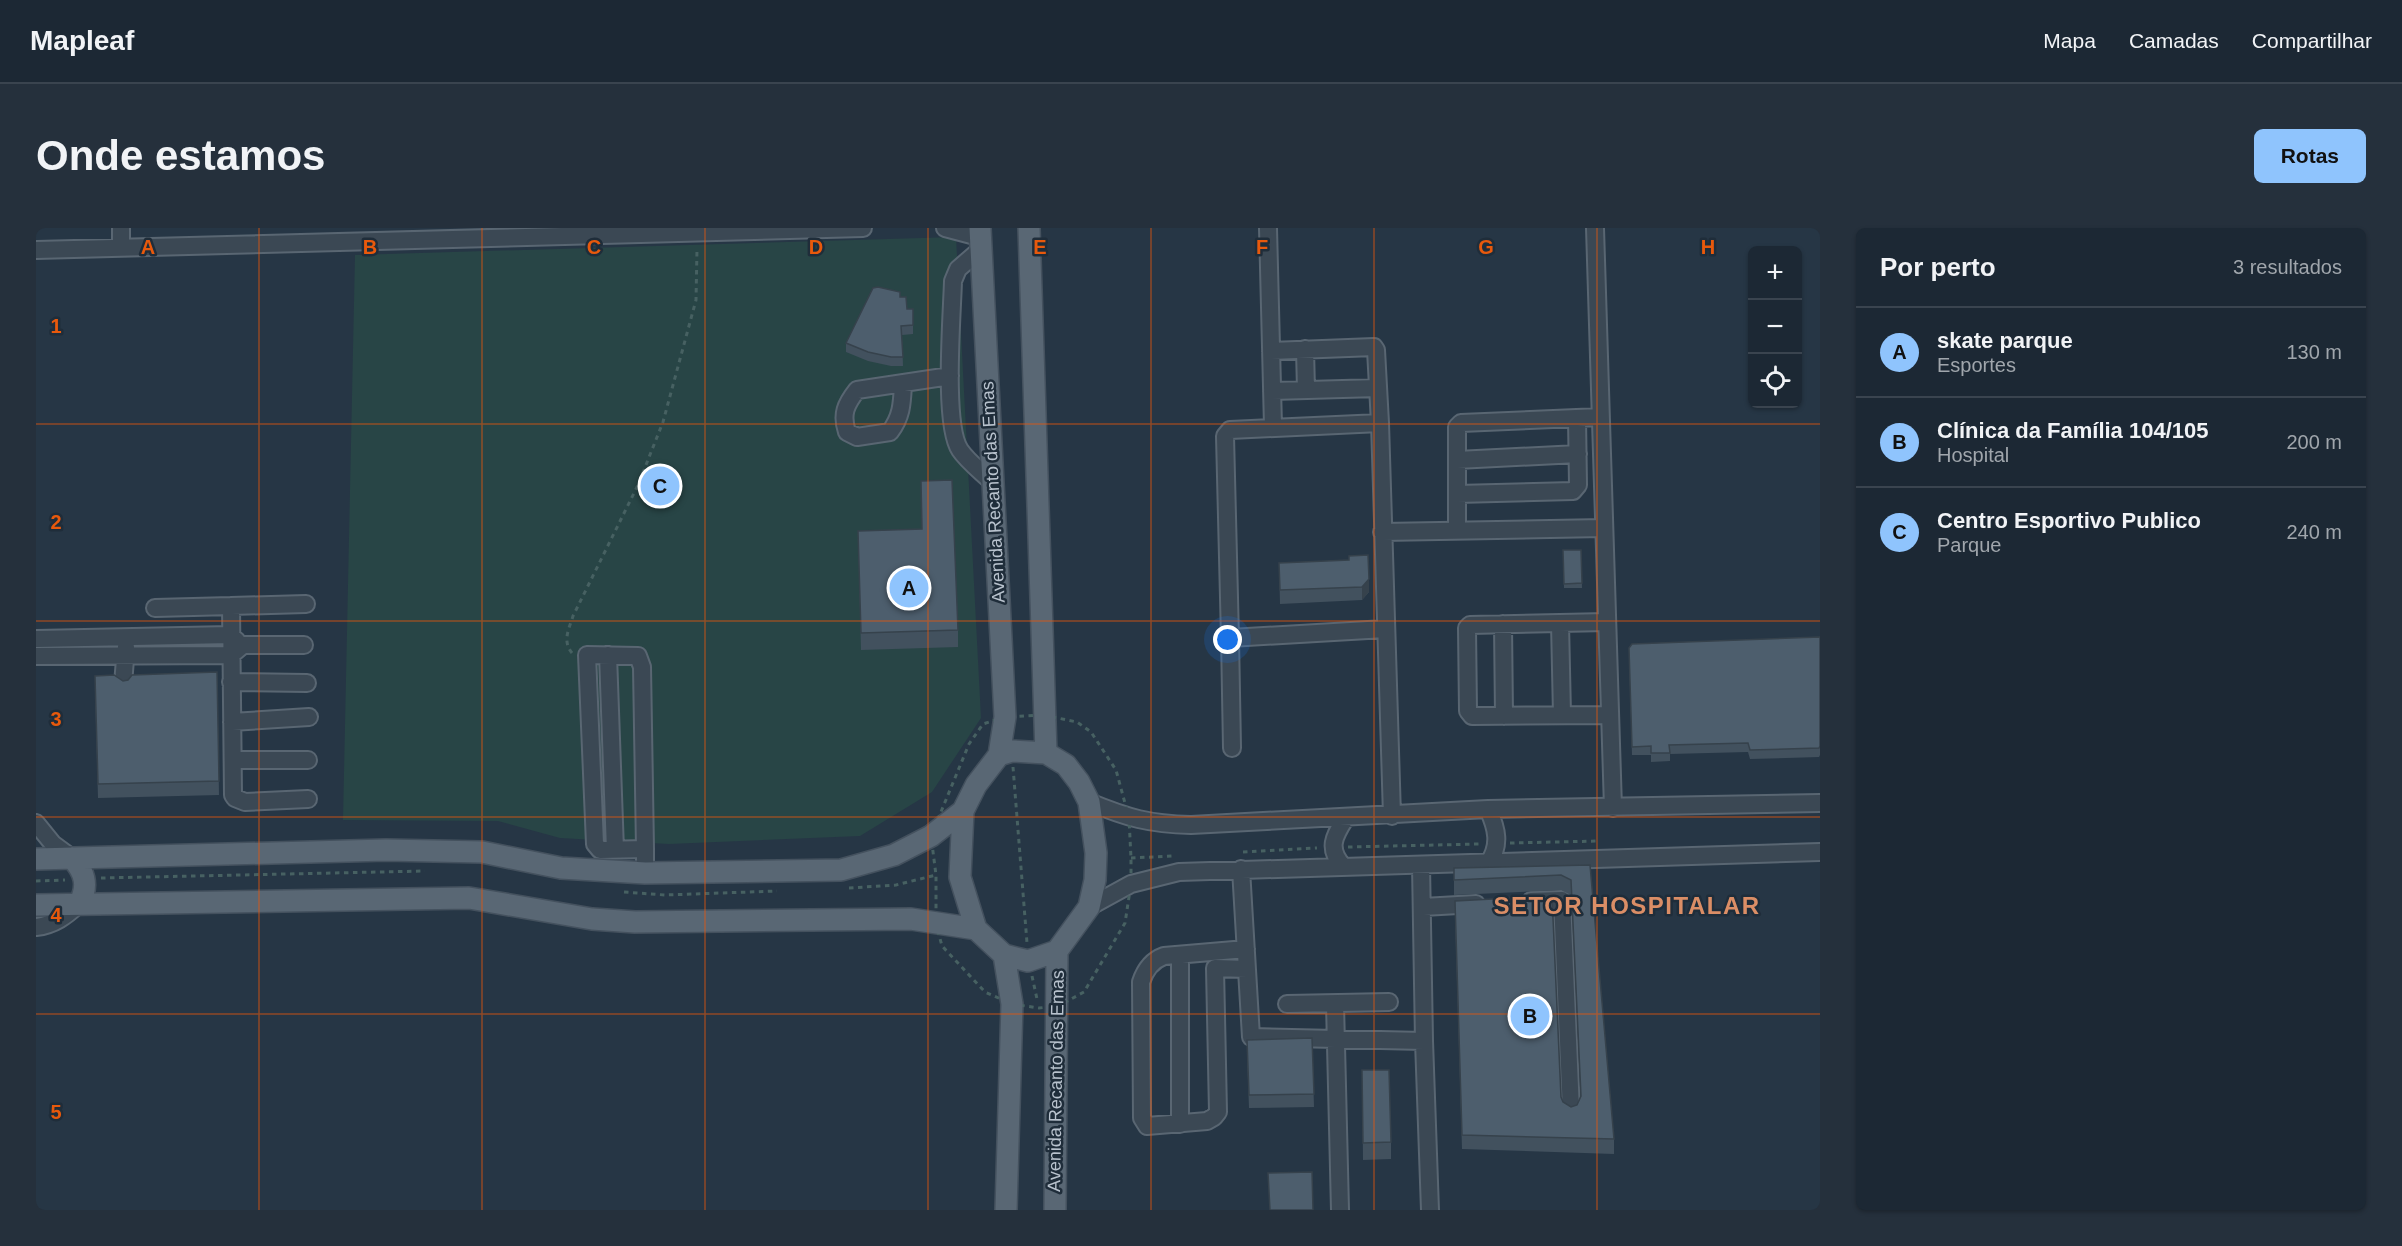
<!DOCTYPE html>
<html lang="pt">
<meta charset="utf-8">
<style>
body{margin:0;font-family:Arial,sans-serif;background:#25303c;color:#f1f3f6}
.controls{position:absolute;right:18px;top:18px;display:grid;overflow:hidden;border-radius:9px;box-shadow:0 2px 4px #0004}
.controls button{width:54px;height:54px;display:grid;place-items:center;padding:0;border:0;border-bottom:2px solid #3a444f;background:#1c2834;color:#f1f3f6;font:30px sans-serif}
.you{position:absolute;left:1192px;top:412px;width:21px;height:21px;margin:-15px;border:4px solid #fff;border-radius:50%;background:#1a73e8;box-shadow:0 0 0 9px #1a73e833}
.badge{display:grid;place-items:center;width:39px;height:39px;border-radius:50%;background:#8fc4fd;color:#111;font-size:20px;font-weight:700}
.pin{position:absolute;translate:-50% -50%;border:3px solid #fff;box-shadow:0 2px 6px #0006}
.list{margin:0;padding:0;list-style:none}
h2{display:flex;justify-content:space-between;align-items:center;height:78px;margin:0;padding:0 24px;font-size:26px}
h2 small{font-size:20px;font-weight:400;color:#a0a6ac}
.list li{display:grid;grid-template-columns:39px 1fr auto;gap:18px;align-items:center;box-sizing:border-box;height:90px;padding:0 24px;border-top:2px solid #3a444f}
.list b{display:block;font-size:22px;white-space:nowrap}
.list p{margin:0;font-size:20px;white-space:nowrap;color:#a0a6ac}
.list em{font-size:20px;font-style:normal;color:#a0a6ac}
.icon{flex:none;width:33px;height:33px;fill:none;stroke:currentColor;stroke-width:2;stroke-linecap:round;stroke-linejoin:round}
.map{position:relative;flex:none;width:1784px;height:982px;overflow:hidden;border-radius:9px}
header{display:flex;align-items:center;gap:36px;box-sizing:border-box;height:84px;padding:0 30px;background:#1c2834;border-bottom:2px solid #3a444f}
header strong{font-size:28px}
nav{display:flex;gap:33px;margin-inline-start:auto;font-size:21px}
.intro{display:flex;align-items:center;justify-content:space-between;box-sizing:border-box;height:144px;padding:0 36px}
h1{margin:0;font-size:42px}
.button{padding:15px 27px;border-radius:9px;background:#8fc4fd;color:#111;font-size:21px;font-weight:700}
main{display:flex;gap:36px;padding:0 36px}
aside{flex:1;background:#1c2834;border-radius:9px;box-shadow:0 2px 4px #0004}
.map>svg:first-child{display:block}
</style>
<header>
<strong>Mapleaf</strong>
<nav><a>Mapa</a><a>Camadas</a><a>Compartilhar</a></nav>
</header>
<div class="intro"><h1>Onde estamos</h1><a class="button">Rotas</a></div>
<main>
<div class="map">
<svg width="1784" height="982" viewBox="0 0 1784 982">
<rect width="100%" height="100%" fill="#263645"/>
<!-- green -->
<path fill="#284546" d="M920,9l25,481 -49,74 -72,44 -191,8 -109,-6 -62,-17 -155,-1 12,-565z"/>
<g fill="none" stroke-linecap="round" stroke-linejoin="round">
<!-- minor casing -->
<g stroke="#596672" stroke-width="20">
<path id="minor" d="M85,0v19
M909,0l34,9
M1232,0l5,198
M1559,0l18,580
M0,22l827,-22
M944,22l-22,19 -5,12c-1,35 -10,144 7,169 8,12 23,23 33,33
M1269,121l1,41
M1235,123l103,-4 2,3 4,73
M867,156c-1,19 -1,32 -13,48l-33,5 -10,-5c-6,-18 -1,-28 10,-42l93,-14
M1236,163l106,-3
M1421,232l121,-6
M1421,266l116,-3 5,-6 -1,-67
M1421,303v-104l4,-4 139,-6
M1346,304l221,-4
M270,376l-75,2 2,189 2,3 10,4 63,-3
M119,380l76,-2
M1571,394l-137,3 -3,3 1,83 4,5 138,-1
M1524,395l2,92
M1467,396l1,92
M1349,401l-155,9 -5,-202 5,-6 150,-7 12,393
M1194,410l2,110
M0,411l194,-4 7,6
M572,427l7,195
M0,428l195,-1 12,-10h61
M195,454l76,1
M87,456l3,-37
M196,494l77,-5
M197,532h75
M1053,574c39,16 60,22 102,23l297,-16 332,-6
M0,595l17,21 19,14
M609,621l-45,1 -5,-6 -8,-189 51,1 4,11 3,182v24
M1452,636c13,-19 9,-35 0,-55
M1385,637l3,176 6,169
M1307,638c-16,-17 -9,-30 2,-47
M1205,641l10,168 173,4
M1495,673l31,-1 9,211
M1053,679l42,-23 48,-12 641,-20
M1387,679l53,-3
M0,699c18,-2 30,-11 43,-23
M1210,721l-82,7c-11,4 -19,14 -23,26l1,136 5,8 60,-5 7,-4 4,-5 -3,-144 32,1
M1144,727v169
M1251,776l102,-2
M1299,776l5,206"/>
</g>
<!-- major casing -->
<g stroke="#44515e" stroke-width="24">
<path id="major" d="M944,0l25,489 -6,38
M993,0l17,525
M976,523l34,2 20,12 13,17 10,20 7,51 -1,27 -6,27 -32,44 -29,10 -24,-6 -28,-26 -16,-52 3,-66 13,-26 23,-30z
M36,630c13,14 17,28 7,46
M0,631l350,-9 96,2 79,16 84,5 196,-3 53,-15 37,-19 32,-25
M0,677l433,-7 123,21 43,3 276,-3 65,10
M968,727l8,49 -6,206
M1019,982l2,-259"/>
</g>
<!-- path -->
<path stroke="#476162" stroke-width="3" stroke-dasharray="4.5 4.5" stroke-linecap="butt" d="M536,425c-10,-12 -3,-24 1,-37l65,-131 25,-63 33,-122 1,-51
M1007,487l34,7 14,10 25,38 13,48 2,40v26l-6,39 -41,69 -26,14 -19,2 -27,-4 -27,-12 -43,-46 -6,-22v-49l-5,-39 38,-92 14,-20 22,-7z
M977,539l14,176
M1474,615l89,-2
M1312,619l131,-3
M1207,624l74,-4
M1095,630l43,-2
M65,650l324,-7
M0,653l29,-1
M813,660l47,-3 40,-10
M588,664l41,3 112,-4
M996,748l5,23"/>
<!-- minor -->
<use href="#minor" stroke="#3b4854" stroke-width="16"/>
<!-- major -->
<use href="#major" stroke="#596774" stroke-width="21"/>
</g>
<!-- wall -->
<path fill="#42515e" d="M864,69l7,12h6v25l-11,1 1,31h-12l-23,-5 -22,-9v-9z
M886,301l36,101v17l-97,3 -3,-119z
M1527,322h18l1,38h-18z
M1313,332l20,32 -7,8 -82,4 -1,-41z
M1784,409v118l-1,2 -69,2 -2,-7 -78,2v7l-19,1v-7h-19l-3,-98z
M181,444l2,123 -121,3 -3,-109 28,-8z
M1554,637l24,274v15l-152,-5 -7,-233 106,181 2,5 8,5 6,-2 4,-8 -10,-202 -10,-5 -107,5v-27z
M1276,810l2,69 -65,1 -2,-55z
M1326,842l29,72v17l-28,1z"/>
<!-- shaded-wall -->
<path fill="#36424c" d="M1333,351v13l-7,8v-13z"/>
<!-- building -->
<path fill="#4d5e6d" stroke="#36424c" stroke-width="1.5" d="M842,59l22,5v5h6l1,12h6v16l-12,1 2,31h-12l-23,-5 -22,-9 27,-55z
M916,252l6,150 -97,3 -3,-102 64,-2 -1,-48z
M1527,322h18l1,33 -18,1z
M1332,327l1,24 -7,8 -82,3 -1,-27 70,-3v-4z
M1784,409v109l-1,2 -69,2 -2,-7 -79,2 1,8h-19v-7l-19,1 -3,-99 3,-4z
M181,444l2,109 -121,3 -3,-108 19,-1 9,6 5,-1 4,-5z
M1554,637l24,274 -152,-4 -7,-234 97,-5 9,201 2,5 8,5 6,-2 4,-9 -10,-216 -10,-5 -107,5v-12z
M1276,810l2,56 -65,1 -2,-55z
M1326,842h27l2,72 -28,1z
M1276,944l1,38h-43l-2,-37z"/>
<!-- grid -->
<path fill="none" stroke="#e8590c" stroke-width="1.5" stroke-opacity="0.55" d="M223,0v982M446,0v982M669,0v982M892,0v982M1115,0v982M1338,0v982M1561,0v982M0,196h1784M0,393h1784M0,589h1784M0,786h1784"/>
<g text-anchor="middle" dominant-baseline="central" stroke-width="5" stroke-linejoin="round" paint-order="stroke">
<!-- street labels -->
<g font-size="18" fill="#b9c3ce" stroke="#1f2d3a">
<text transform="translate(957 264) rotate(-93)">Avenida Recanto das Emas</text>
<text transform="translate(1020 853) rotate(-89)">Avenida Recanto das Emas</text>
</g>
<!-- district labels -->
<g font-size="24" font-weight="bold" letter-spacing="1.5" fill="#db8e66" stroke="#1f2d3a">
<text x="1591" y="677">SETOR HOSPITALAR</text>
</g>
</g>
<g font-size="20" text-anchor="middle" font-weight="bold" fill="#e8590c" stroke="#1f2d3a" stroke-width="5" stroke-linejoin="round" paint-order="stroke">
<text x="112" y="26">A</text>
<text x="334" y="26">B</text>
<text x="558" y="26">C</text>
<text x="780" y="26">D</text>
<text x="1004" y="26">E</text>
<text x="1226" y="26">F</text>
<text x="1450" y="26">G</text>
<text x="1672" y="26">H</text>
<text x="20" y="105">1</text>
<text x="20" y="301">2</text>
<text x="20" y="498">3</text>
<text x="20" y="694">4</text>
<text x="20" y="891">5</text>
</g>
</svg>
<div class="controls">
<button>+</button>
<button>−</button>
<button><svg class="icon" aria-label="locate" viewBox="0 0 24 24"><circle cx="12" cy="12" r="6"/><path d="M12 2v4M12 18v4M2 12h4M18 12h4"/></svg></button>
</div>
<div class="you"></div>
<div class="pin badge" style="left:873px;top:360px">A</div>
<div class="pin badge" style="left:1494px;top:788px">B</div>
<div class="pin badge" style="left:624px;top:258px">C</div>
</div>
<aside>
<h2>Por perto<small>3 resultados</small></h2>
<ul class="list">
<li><span class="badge">A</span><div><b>skate parque</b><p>Esportes</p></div><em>130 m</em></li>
<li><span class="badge">B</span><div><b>Clínica da Família 104/105</b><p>Hospital</p></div><em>200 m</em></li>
<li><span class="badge">C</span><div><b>Centro Esportivo Publico</b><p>Parque</p></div><em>240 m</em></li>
</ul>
</aside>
</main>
